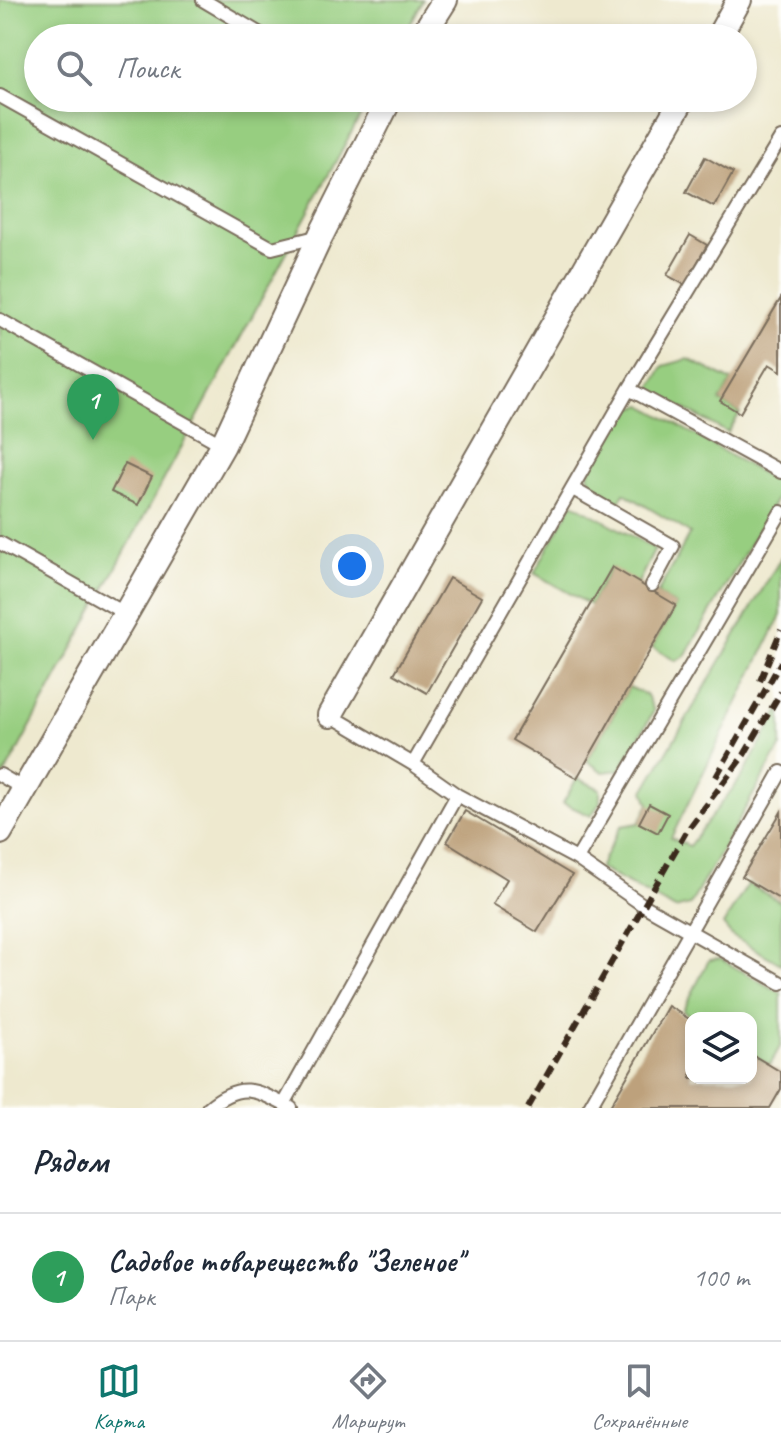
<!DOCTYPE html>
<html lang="ru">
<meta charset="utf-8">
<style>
body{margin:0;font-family:Caveat,sans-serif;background:#f6f6f7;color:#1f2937}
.controls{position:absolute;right:24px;bottom:24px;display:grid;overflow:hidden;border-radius:16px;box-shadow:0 4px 12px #0003}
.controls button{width:72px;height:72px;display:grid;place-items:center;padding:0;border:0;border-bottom:2px solid #e0e1e3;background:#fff;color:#1f2937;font:40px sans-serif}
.you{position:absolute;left:352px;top:566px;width:28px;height:28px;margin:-20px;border:6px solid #fff;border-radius:50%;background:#1a73e8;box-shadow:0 0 0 12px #1a73e833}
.badge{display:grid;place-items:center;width:52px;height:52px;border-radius:50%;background:#0f766e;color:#fff;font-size:26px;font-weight:700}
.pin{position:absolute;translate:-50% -66px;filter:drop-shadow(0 2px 4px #0008)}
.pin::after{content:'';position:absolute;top:42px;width:28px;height:24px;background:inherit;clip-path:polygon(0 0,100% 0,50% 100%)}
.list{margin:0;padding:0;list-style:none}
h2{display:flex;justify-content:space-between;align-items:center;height:104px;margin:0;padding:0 32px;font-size:34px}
h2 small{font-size:26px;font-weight:400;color:#747a83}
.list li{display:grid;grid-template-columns:52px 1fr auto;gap:24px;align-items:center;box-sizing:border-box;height:128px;padding:0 32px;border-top:2px solid #e0e1e3}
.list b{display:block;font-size:30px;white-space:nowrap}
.list p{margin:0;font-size:26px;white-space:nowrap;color:#747a83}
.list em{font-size:26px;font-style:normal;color:#747a83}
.icon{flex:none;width:44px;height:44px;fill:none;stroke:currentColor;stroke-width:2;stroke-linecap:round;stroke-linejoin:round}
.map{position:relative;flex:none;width:781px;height:1108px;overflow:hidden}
.search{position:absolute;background:#fff;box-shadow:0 4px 12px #0003;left:24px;right:24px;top:24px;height:88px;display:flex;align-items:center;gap:20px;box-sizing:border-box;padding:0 28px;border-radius:44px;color:#747a83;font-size:30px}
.sheet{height:232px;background:#fff}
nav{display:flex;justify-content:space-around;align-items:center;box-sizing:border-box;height:112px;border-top:2px solid #e0e1e3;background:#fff;font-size:22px;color:#747a83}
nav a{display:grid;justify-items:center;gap:4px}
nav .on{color:#0f766e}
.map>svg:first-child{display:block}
</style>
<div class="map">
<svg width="781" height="1108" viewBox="0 0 781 1108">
<rect width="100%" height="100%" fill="#fdfcf7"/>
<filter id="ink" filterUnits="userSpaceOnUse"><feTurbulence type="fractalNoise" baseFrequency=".0125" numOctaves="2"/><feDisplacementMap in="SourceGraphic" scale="16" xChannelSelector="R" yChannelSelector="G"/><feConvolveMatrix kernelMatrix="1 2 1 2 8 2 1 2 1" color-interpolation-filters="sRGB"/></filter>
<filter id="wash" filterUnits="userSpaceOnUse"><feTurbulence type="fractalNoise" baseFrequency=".006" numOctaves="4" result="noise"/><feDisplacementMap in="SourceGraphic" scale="32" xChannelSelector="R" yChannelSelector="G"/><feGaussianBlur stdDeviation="1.8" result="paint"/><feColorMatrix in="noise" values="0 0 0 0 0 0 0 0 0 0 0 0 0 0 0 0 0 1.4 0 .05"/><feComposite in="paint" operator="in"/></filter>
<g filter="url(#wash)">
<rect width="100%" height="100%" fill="#eee9cf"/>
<!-- green -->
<path fill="#97ce80" stroke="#697c4f" stroke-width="2" d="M0,0h423l-20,38h-365v60h332l-370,685z
M688,359l44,22 -12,20 20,12 -12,20 -78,-43 13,-24z
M643,405l133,77 3,12 -94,162 -9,5 -24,-14 24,-42 -19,-11 33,-61 -66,-40 -5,9 -27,-15 -4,-13 39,-65z
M573,503l82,46 -17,34 -27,-15 -21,37 -56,-32z
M781,558v57l-110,223 18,8 54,-71 38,-67v38l-91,159 -15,4 -76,-41 22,-42 18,-3 10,-19 -5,-13z
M629,687l18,8 7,16 -34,59 -17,2 -16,-11z
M577,778l23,11v14l-9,13 -28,-13z
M748,884l33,18v62l-49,-28 -9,-11z
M720,959l61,34v52l-11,20 -19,-11v-36h-57l-11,-7 26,-51z"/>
<g id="blocks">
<!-- building -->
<path fill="#bda17c" d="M705,157l28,16 -19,34 -28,-15z
M690,235l17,10 -22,40 -18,-10z
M781,298v73l-12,-7 -29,49 -20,-12z
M125,464l27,13 -14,28 -27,-13z
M612,567l64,38 -99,173 -65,-38z
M449,578l33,19 -55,96 -33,-19z
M649,804l19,10 -10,19 -19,-10z
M465,811l107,64 -35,57 -45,-27 15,-26 -60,-37z
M781,812v88l-39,-23z
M668,1006l23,14v58h60v-24l30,18v17l-11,19h-161z"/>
</g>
</g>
<g filter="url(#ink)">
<use href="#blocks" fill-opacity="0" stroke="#7a6d5c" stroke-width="2"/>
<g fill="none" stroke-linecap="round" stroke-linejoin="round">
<!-- lane casing -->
<g stroke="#7a6d5c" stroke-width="16">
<path id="lane" d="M203,0l64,38
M0,96l272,152 48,-12
M781,138l-152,251 152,83
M0,320l223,125
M573,489l100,57 -21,39
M0,543l126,71
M330,715l83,49 44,31 120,64 204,-347
M413,764l216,-375
M0,775l24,14
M577,859l66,46 138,78
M284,1104l173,-309
M208,1108c33,-28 48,-18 83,0
M589,1108l192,-336"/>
</g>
<!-- street casing -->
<g stroke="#7a6d5c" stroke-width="28">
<path id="street" d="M421,38l24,-38
M718,38l21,-38
M330,715l353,-617
M0,832l223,-387 98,-210 69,-137"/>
</g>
<!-- lane -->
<use href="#lane" stroke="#fff" stroke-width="12"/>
<!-- street -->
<use href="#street" stroke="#fff" stroke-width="24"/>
<!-- rail -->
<path stroke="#3b2a1e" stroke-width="6" stroke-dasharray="12 6" stroke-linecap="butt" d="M760,681l21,-51
M716,777l65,-115
M528,1108l158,-276 58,-77 37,-63"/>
</g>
</g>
</svg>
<div class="controls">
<button><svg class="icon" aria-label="layers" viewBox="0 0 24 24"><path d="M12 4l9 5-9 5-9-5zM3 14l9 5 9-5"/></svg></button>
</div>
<div class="you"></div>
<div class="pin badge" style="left:93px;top:440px;background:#2e9e5b">1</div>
<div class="search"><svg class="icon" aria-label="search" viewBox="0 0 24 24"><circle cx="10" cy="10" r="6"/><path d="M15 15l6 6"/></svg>Поиск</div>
</div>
<section class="sheet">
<h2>Рядом<small></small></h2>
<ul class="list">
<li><span class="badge" style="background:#2e9e5b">1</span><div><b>Садовое товарещество &quot;Зеленое&quot;</b><p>Парк</p></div><em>100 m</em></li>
</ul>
</section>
<nav>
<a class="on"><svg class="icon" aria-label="map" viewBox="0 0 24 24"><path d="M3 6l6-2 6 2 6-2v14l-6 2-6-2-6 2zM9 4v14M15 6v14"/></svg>Карта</a>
<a><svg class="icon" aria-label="directions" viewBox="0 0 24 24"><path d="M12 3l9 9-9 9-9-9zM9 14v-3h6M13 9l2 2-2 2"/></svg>Маршрут</a>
<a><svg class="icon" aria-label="saved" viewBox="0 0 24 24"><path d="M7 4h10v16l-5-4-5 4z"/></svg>Сохранённые</a>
</nav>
